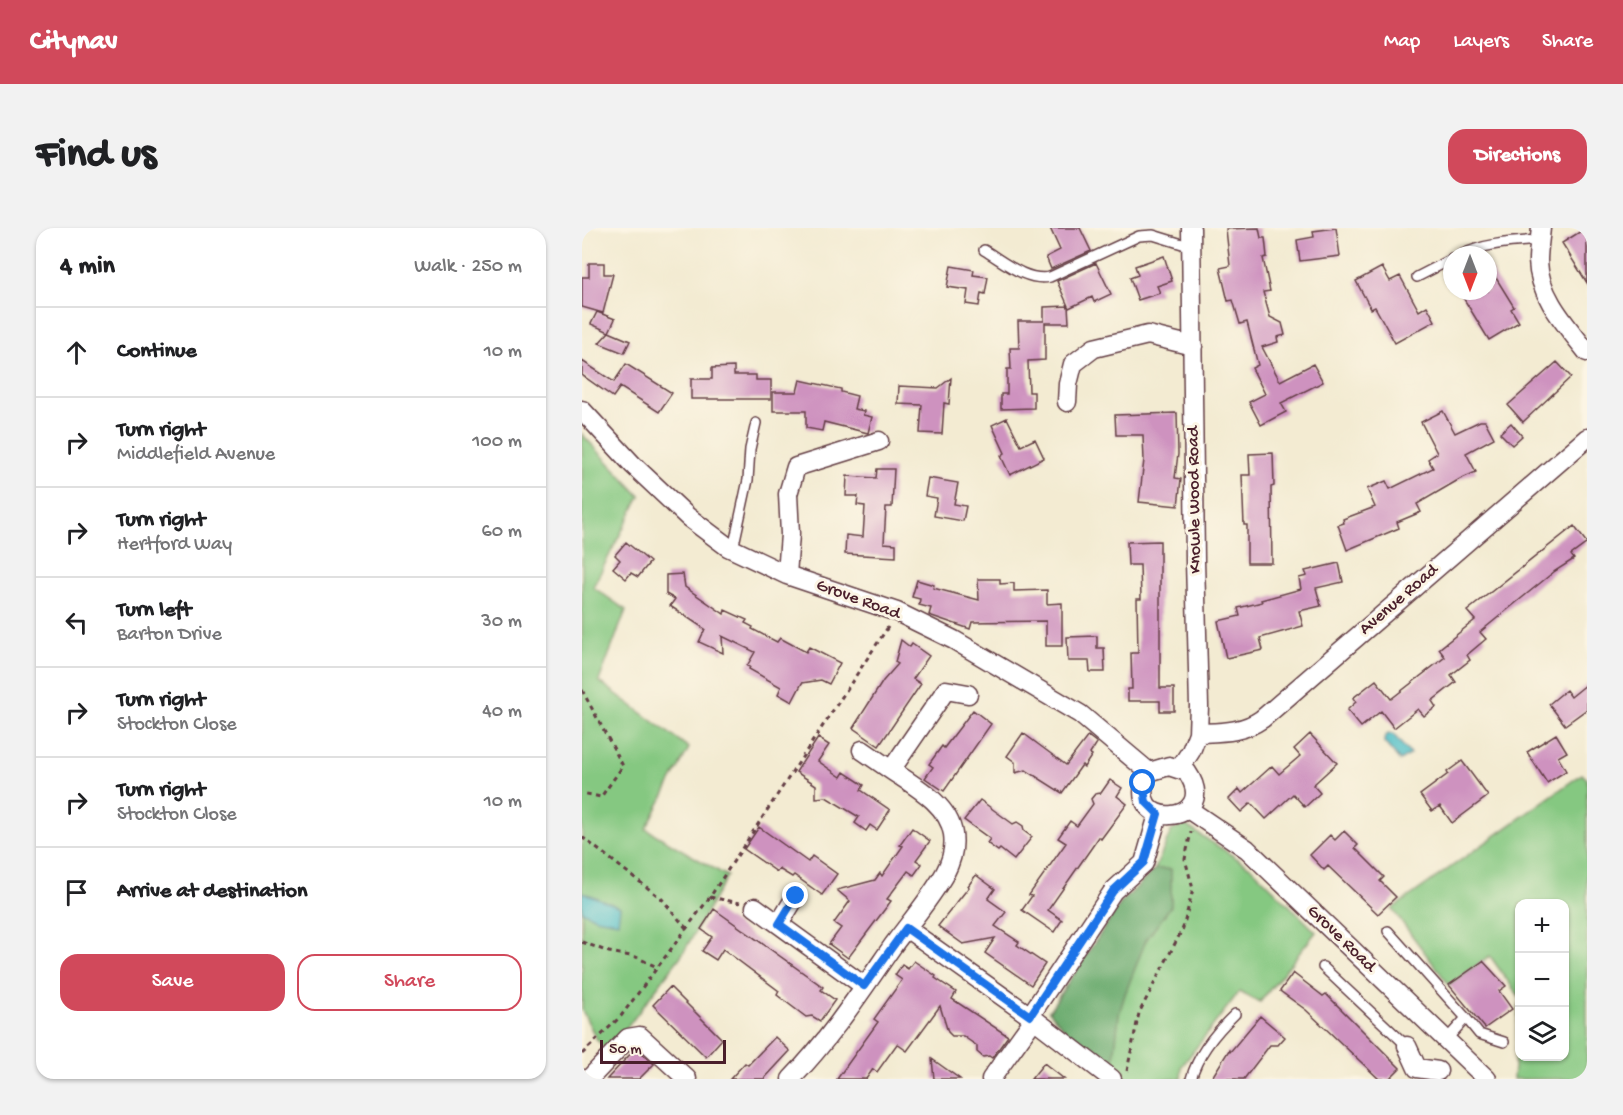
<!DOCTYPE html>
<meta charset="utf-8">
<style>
body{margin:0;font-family:"Gochi Hand",sans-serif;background:#f2f2f2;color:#202124}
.controls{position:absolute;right:18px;bottom:18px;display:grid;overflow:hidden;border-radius:12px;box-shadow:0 2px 4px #0004}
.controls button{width:54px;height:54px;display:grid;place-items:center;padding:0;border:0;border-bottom:2px solid #e0e0e0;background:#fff;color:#202124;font:30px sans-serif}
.compass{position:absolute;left:861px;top:18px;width:54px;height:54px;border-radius:50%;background:#fff;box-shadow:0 2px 4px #0004;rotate:180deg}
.scale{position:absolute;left:18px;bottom:15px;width:126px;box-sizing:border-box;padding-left:6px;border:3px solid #4a1f2b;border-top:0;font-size:16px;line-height:21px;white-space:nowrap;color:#4a1f2b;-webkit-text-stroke:4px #fcf5e5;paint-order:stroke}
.stop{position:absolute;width:18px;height:18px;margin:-14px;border:4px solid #1a73e8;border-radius:50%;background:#fff}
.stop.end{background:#1a73e8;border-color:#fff;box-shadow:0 2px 6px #0008}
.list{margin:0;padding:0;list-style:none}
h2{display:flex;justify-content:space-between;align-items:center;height:78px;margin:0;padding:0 24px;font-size:26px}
h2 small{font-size:20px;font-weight:400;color:#757577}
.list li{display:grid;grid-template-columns:39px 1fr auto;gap:18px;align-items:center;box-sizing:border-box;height:90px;padding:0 24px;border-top:2px solid #e0e0e0}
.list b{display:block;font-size:22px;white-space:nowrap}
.list p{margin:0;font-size:20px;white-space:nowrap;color:#757577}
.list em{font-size:20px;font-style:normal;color:#757577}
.actions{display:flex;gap:12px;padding:18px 24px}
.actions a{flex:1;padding:14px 0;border:2px solid #d1495b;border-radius:18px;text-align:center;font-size:21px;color:#d1495b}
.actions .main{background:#d1495b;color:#fff}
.icon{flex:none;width:33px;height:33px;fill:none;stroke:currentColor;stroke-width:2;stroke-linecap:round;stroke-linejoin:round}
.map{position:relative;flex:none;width:1005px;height:851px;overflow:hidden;border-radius:18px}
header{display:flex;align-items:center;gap:36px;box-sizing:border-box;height:84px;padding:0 30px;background:#d1495b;color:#fff}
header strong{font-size:28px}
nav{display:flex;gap:33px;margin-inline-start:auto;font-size:21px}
.intro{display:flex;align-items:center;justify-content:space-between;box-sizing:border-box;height:144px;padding:0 36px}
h1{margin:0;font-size:42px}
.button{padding:15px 27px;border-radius:18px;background:#d1495b;color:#fff;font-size:21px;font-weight:700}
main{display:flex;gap:36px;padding:0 36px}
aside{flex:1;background:#fff;border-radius:18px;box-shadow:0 2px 4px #0004}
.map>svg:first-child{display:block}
</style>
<header>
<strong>Citynav</strong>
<nav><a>Map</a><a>Layers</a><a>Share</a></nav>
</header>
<div class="intro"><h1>Find us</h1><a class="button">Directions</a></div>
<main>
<aside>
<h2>4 min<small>Walk · 250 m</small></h2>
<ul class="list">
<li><svg class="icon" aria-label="ahead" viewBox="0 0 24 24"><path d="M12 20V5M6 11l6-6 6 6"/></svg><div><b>Continue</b></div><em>10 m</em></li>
<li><svg class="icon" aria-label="right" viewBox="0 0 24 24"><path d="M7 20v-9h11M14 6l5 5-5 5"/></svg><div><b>Turn right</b><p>Middlefield Avenue</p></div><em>100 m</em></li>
<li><svg class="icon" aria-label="right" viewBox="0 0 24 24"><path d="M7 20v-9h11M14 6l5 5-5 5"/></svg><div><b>Turn right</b><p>Hertford Way</p></div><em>60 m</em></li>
<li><svg class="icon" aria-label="left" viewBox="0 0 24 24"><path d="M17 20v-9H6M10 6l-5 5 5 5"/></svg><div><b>Turn left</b><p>Barton Drive</p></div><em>30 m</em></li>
<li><svg class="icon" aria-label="right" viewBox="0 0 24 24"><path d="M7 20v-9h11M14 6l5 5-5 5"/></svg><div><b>Turn right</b><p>Stockton Close</p></div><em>40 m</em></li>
<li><svg class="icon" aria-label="right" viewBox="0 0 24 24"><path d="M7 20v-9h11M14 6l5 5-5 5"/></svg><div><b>Turn right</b><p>Stockton Close</p></div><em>10 m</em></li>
<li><svg class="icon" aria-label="arrive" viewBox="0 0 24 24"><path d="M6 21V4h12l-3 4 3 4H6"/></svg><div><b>Arrive at destination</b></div></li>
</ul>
<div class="actions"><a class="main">Save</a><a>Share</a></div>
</aside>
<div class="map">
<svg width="1005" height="851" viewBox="0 0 1005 851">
<rect width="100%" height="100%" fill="#fcf5e5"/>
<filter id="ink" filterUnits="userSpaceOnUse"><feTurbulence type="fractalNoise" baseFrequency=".0167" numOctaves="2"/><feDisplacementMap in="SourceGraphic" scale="12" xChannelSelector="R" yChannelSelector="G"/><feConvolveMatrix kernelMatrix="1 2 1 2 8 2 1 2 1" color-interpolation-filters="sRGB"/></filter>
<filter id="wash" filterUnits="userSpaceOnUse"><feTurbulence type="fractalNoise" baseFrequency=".008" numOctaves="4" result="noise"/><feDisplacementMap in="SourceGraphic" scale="24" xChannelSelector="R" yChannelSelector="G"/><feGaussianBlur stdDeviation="1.35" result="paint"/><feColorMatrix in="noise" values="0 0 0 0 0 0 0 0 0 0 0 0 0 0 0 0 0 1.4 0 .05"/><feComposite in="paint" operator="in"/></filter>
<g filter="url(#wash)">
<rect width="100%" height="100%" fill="#f3ebd2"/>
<!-- green -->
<path fill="#85c881" stroke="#687456" stroke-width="1.5" d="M0,206l58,62 -47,91 33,23 -27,71 90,67 -43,81 81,47 -44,77 -57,76 -21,20 -9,-11 -14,-28z
M1000,546l5,5v300h-74l6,-75 1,52h44v-152h-44l-1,93 -29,-41 -41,29 -57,-76z
M603,597l67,43 64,64 -56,70 -21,-10 -57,74 -1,13h-54l-51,-36 -27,-32 72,-108 34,-34 16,-38z"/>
<!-- forest -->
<path fill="#6cac6f" stroke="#5b664d" stroke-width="1.5" d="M573,641h16v37l-25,34 -21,54 -6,20 -6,54 -37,-25 -27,-32 72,-108z"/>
<!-- water -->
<path fill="#52c0c8" stroke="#4e707a" stroke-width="1.5" d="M807,506h4l17,20 -10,7 -16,-19 1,-6z
M0,664l38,15 -2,15 -23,-4 -13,-7z"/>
<g id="blocks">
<!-- building -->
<path fill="#ce92bf" d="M468,0h30l11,23 -40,18 -5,-12 14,-7z
M677,0l2,10h4l2,19 -4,1 7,33 -7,1 7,25 12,6 3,12 -8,2 1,5 -16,5 18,34 33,-17 10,18 -42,21 5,9 -25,13 -12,-23 16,-8 -13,-26 6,-3 -11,-43 -7,2 -7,-24 -5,1 -8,-33 10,-2 -4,-37z
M754,0l4,28 -40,5 -3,-21 17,-3 -1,-6z
M1004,0h1v55l-25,-40z
M582,28l8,25 -15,5 3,7 -22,7 -8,-22 8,-3 -3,-9z
M7,35h15v11h9l-10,39 -21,-6v-30h7z
M514,35l15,31 -17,8 -2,-5 -23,11 -1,-2 1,17h-24v37l-17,1 1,31h5v16l-33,1v-15h6v-25h4l-1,-21h9l-1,-27h26v-14l24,-1 -11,-25z
M906,37l26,42 -3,2 8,13 -30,18 -30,-49h29z
M369,38l23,4 -1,5 15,2 -3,17 -4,-1 -2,13 -13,-2 2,-14 -21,-3z
M800,39l8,14 10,-5 19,35 8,-5 8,15 -40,22 -20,-36 -4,2 -15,-28z
M15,84l18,7 -6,13 -18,-8z
M27,104l21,9 -6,12 -25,-10z
M0,133l32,21 12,-18 46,29 -13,19 -39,-25 -7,10 -31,-22z
M975,134l14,15 -48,45 -15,-17z
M152,139v8h22v5h15v19h-80v-20h21v-11z
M369,150l-2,26 -5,-1 -2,31 -22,-1 2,-28 -24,-1 1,-18 39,2z
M218,152l41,9v3l16,4 -3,13 10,2 -1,4 9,2 -4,16 -44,-11 -2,9 -16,-3v-17h-33v-19h24z
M861,183l12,22 25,-12h5l9,17 -28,15 10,19 -16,7 -43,25 4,8 -24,10 2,6 -52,22 -9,-25 6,-2 -1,-4 32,-12 -8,-18 19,-8 4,8 43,-21 -5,-9 9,-6 -16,-31z
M595,185l1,41 -3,24 6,1 -3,27 -39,-4 5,-42 -1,-25h-27l-1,-20z
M425,190l14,28 14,-7 9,19 -34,17 -9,-19 4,-3 -13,-28z
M929,195l11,13 -10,9 -12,-12z
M691,225l1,33 -3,1 1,76h-25v-38h-3l-2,-50h8l-1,-21z
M295,241h17l-2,38h-6l-2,36 12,1v13l-51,-3 1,-19 17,2 2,-31 -8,-1 1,-9h-12l1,-20 29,2z
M346,250l30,5 -4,21 12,2 -3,15 -29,-5 3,-18 -12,-2z
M992,298l13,17 -16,12 3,4 -19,12 -75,61 6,7 -19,16 3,5 -19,15 5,7 -24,19 4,6 -12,9 -6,-7 -24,19 -13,-17 -20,16 -14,-17 9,-8 -3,-4 23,-18 15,19 54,-42 -6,-8 36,-29 -8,-9z
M578,313v147h14v23h-14v-10h-32v-12h4l-1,-36h7l-1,-54h4l-1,-34h-12l-1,-23z
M44,314l24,20 -12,15 -7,-4 -5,6 -13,-11 7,-8 -5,-5z
M757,335l4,19 -27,6 5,18 -22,5 4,15 -43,12 3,12 -37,8 -8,-37 22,-5 -2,-8 24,-6 -1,-2 40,-11 -2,-11 8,-2 -2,-5z
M101,346l2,13 39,27 1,-4 22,10 -2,3 8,4 -1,2 25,13 3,-4 26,14 3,-5 31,16 -11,21 -8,-4 -19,3 -10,19 -14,-8 3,-7 -32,-18 1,-2 -3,-1 8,-14 -33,-16 1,17 -24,-11 6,-13 -35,-23 5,-7 -9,-5v-19z
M396,351h22v5l14,-1v8l33,-1v14l15,-1v43h-16v-25l-74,1 -2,7 -41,-14 2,-7 -12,-3 1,-6 -8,-2 5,-17 17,5 -1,3 46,12z
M515,408v12h7l1,24h-15l-1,-11h-21l-1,-24z
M319,412l9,7 2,-3 17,12 -16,23 8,5 -42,62 -26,-18 30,-47 15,-17 -3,-2z
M1005,456v25l-22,16 -16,-21 17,-14 5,7z
M391,482l18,14 -47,67 -19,-13 8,-11 -4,-3 13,-18 2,2z
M441,505l43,32 22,-29 9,7 -7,11 2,1 -8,12 -2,-2 -20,28 -36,-23 -11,3v-11l-8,-6z
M728,506l27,29 -24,22 7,8 -15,14 -12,-13 -27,25 -15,-16 -10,9 -12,-13 10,-10 3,4 30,-27 7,8 21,-18 -6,-7z
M974,506l11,18 -9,5 8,14 -19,12 -20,-31z
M236,510l11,7 -11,16 23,16 3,-5 20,13 -3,5 29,20 -13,20 -7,-5 -4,6 -11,-8 4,-6 -33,-20 -10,1v-13l-20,-13z
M880,533l26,35 -36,27 -12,-17 -8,5 -12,-16 28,-21 -1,-2z
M528,552l12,8 -5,8 10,8 -26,35 -2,-2 -51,73 14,10 -8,12 -32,-22 10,-14 -3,-1 37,-52 -8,-5 12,-17 7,5 16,-22 -2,-5 4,-5 6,-1z
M398,572l33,24 4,-2 6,4 1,5 8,6 -18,23 -14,-11 -2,2 -11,-8 3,-4 -26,-19z
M177,599l49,35 4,-6 25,18 -15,21 -28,-20 -2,2 -13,-8 -2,3 -33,-23z
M330,600l18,13 -14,19 6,4 -8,11 -6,-4 -21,28 4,2 -43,57 -19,-14 12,-16 -7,-5 16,-22 -13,-11 38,-10 5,-7 2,3 21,-30 -3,-1z
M762,603l14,14 -3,3 29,29 -4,4 16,16 -18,17 -50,-48 -4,4 -14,-15 20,-20 5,5z
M394,647l19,14 -7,10 18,13 -11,14 24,16 -2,3 28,19 -14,21 -46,-32 10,-15 -32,6 -25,-18 31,-39 -1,-1z
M132,681l109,78 -2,3 14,10 -15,21 -8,-5 -6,1 -29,-22 2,-4 -56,-42 -7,11 -14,-9 10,-14 -11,-8z
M332,733l22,15 -1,2 21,14 -4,7 56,37 -16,22 -3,-2 -6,1 -6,-5v-6l-10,-7 -4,-3h-11l-4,-4 -8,-26 -33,45 -10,-7 -20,28 -4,-3 -7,10h-29l41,-57 -4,-3 28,-39 -7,-5 7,-10 6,4z
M901,733l23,25 -7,5 13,18 -27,19 -36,-43z
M711,745l30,23 3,-2 74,74 -11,11h-10l-73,-69 -26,-19z
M88,759l52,52 -16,18 -53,-52z
M678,788l25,21 -7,8h-8l-26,34h-33l18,-29 1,2z
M193,809l15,14 -26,28h-34l15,-16 3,2z
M54,820l18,16 -15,15h-32z
M350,831l28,20h-26z
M462,835l20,16h-33z"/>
</g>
</g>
<g filter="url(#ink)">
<use href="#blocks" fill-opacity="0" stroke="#633e44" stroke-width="1.5"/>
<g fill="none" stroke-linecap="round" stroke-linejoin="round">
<!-- service casing -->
<g stroke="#633e44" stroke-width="12">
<path id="service" d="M402,22c19,11 42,32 66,27l89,-41 14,-1 39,12
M879,27c24,-12 52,-13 79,-15
M835,49l35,-18
M151,321l15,-69 2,-31 6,-26
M806,703l78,87 -20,22
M741,739l84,79
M884,790l13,16 25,8
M609,851c7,-26 25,-47 44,-65"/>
</g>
<!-- minor casing -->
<g stroke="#633e44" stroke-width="21">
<path id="minor" d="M959,0c-1,11 -3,22 -3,33 1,36 29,65 49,91
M485,174l1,-18 5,-20 21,-16 54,-13 45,11
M0,182l51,55 55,52 40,30 59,28 110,37 57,28 126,74 69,58
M205,347l3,-41 -2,-40 8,-27 83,-26
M616,505c23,-1 44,0 64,-14l325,-281
M280,522l29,20
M587,538l18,6c37,54 -69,61 -38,0z
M598,540l11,-17 7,-18 1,-27 -4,-145 -4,-333
M606,581l59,40 240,230
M173,679l109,79
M197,696l17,-28
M324,700l124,88 82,63
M448,788l83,-125 31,-28 14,-48
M825,818l10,22 21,3
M7,851l39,-41 12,-2 47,43
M209,851c39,-40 71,-89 103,-135 17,-23 37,-46 51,-71 7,-13 10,-25 8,-39 -4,-30 -40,-49 -62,-64l55,-80 22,4
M409,851l43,-60"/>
</g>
<!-- path -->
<path stroke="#633e44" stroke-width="3" stroke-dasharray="4.5 4.5" stroke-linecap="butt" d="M0,462l41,76 -22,31 -19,-4
M0,609l80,62 24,29
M128,669l30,6
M0,714l27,10 27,5 21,10
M0,826l39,-38 89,-119 178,-270
M545,843l12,-58 44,-85 10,-39 -8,-30 6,-27"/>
<!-- service -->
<use href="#service" stroke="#fff" stroke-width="9"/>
<!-- minor -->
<use href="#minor" stroke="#fff" stroke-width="18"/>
</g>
</g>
<g fill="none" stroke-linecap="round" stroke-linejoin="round" filter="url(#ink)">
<!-- route -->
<path stroke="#1a73e8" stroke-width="8" d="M214,668l-17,28 85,62 42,-58 124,88 83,-125 31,-29 14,-48 -12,-12 -3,-19"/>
</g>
<g text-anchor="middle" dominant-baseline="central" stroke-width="6" stroke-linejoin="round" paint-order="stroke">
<!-- street labels -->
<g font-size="18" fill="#4a1f2b" stroke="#fcf5e5">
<text transform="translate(613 272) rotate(-91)">Knowle Wood Road</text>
<text transform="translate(276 372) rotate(20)">Grove Road</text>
<text transform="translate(817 372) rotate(-41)">Avenue Road</text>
<text transform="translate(759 711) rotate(44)">Grove Road</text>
</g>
</g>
</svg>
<div class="controls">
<button>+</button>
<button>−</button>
<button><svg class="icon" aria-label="layers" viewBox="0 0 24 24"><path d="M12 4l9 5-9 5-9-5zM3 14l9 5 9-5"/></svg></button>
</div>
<svg class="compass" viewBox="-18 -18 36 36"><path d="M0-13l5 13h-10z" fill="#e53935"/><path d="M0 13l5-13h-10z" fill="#757577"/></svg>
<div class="scale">50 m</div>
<div class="stop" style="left:561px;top:555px"></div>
<div class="stop end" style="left:214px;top:668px"></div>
</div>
</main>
